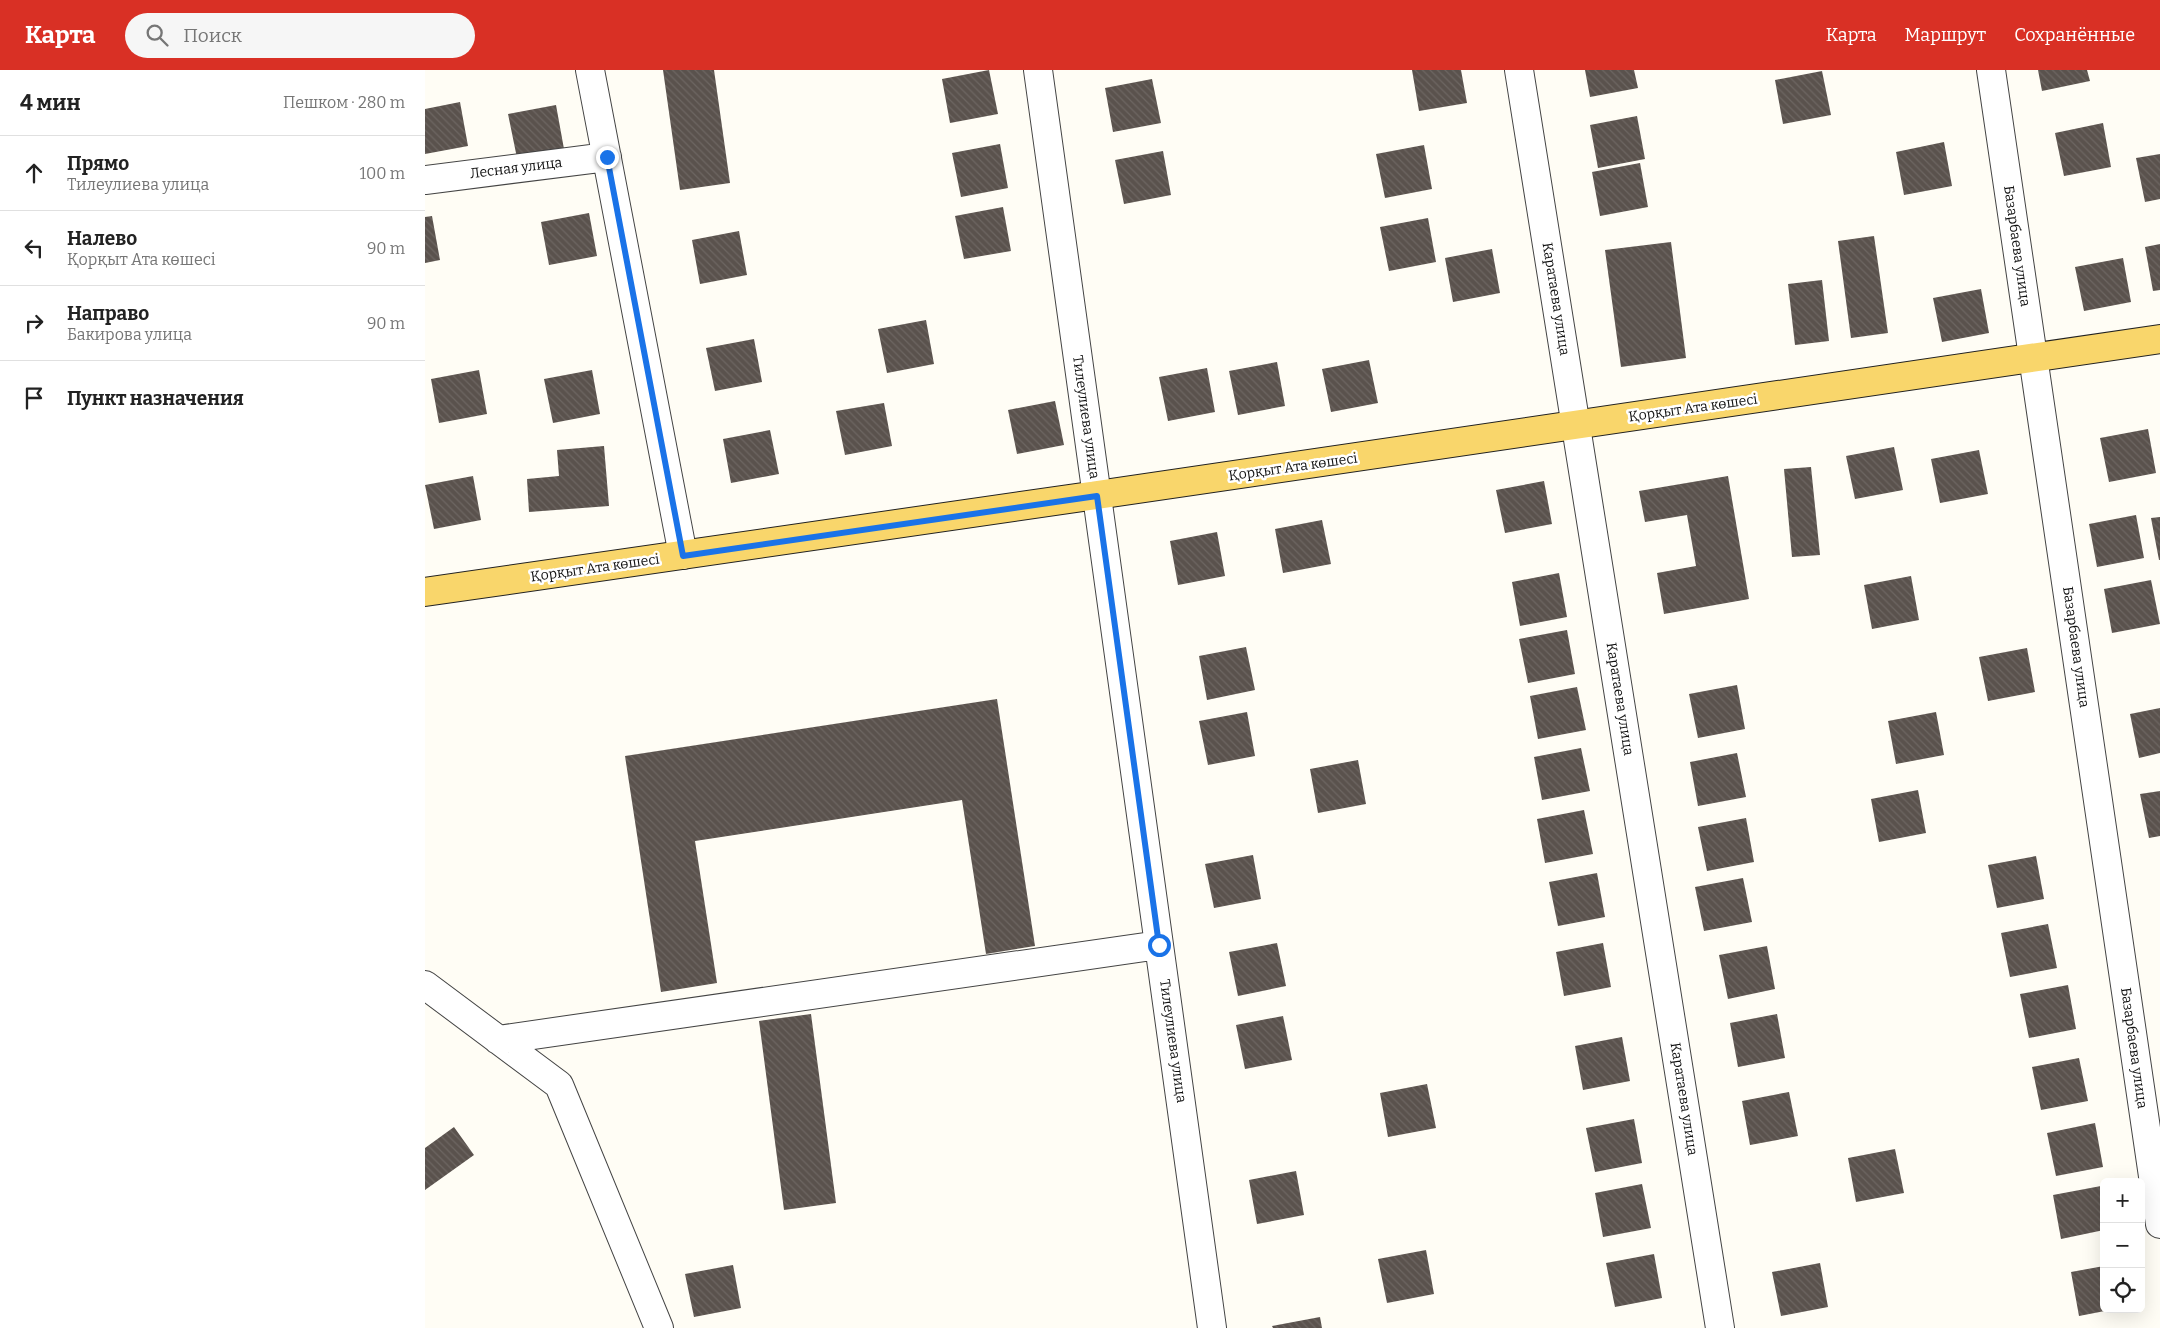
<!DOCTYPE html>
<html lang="ru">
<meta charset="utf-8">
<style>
body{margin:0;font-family:Bitter,serif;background:#f6f6f6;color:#222}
.controls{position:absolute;right:15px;bottom:15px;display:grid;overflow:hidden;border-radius:8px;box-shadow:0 5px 20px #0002}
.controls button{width:45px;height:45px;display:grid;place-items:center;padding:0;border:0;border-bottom:1px solid #e0e0e0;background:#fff;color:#222;font:25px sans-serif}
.stop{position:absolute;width:15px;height:15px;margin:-11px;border:4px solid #1a73e8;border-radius:50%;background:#fff}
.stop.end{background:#1a73e8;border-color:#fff;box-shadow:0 1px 5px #0008}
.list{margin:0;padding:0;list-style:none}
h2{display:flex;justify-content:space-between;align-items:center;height:65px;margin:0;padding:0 20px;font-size:21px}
h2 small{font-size:16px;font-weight:400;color:#767676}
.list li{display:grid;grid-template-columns:32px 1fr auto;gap:15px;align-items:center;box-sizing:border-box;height:75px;padding:0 20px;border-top:1px solid #e0e0e0}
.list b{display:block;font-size:19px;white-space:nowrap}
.list p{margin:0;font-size:16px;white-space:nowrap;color:#767676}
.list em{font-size:16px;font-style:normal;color:#767676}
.icon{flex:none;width:28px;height:28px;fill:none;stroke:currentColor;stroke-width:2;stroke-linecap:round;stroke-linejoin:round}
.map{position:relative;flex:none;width:1735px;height:1258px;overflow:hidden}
header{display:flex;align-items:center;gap:30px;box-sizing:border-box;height:70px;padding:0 25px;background:#d93025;color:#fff}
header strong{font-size:24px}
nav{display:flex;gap:28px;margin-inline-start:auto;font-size:18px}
.search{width:350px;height:45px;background:#f6f6f6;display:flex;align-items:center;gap:12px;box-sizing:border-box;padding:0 18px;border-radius:28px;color:#767676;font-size:19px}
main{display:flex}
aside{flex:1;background:#fff}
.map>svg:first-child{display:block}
</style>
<header>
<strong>Карта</strong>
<div class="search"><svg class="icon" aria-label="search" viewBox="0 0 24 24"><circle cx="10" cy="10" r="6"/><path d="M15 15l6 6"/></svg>Поиск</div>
<nav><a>Карта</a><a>Маршрут</a><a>Сохранённые</a></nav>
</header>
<main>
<aside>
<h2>4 мин<small>Пешком · 280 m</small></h2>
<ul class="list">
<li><svg class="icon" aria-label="ahead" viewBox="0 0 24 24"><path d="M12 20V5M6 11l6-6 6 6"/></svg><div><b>Прямо</b><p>Тилеулиева улица</p></div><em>100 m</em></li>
<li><svg class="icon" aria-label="left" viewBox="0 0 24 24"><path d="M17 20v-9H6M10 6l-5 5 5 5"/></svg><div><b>Налево</b><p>Қорқыт Ата көшесі</p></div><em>90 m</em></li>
<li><svg class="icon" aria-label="right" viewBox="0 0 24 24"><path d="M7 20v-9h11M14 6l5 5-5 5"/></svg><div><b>Направо</b><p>Бакирова улица</p></div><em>90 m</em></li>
<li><svg class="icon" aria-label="arrive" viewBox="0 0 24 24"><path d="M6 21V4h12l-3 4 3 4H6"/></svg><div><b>Пункт назначения</b></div></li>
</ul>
</aside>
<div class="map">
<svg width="1735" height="1258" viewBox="0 0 1735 1258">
<defs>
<pattern id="building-back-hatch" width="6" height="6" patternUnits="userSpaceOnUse" patternTransform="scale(1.25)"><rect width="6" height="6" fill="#5a524d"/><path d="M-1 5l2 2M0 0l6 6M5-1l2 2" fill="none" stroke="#6d6662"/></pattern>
</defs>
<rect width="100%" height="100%" fill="#fffdf5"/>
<!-- building -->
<path fill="url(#building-back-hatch)" d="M238,0h51l16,113 -50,7z
M564,0l9,44 -48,9 -8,-44z
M987,0h49l6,33 -48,8z
M1160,0h49l4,18 -48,9z
M1613,0h49l3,11 -48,10z
M1397,1l9,44 -48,9 -8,-44z
M727,9l9,44 -48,9 -8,-44z
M35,32l8,44 -43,8v-45z
M131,35l8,44 -47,9 -9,-44z
M1212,46l8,43 -47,9 -8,-43z
M1678,53l8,44 -47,9 -9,-43z
M1519,72l8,44 -48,9 -8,-43z
M575,74l8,44 -47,9 -9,-44z
M999,75l8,44 -47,9 -9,-44z
M738,81l8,44 -47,9 -9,-44z
M1735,84v45l-15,3 -9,-44z
M1215,93l8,44 -48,9 -8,-44z
M578,137l8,44 -47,8 -9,-43z
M164,143l8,43 -48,9 -8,-43z
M7,146l8,44 -15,3v-46z
M1003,148l8,44 -47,9 -9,-44z
M314,161l8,44 -47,9 -8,-44z
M1449,166l14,97 -37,5 -13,-97z
M1246,172l15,116 -65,9 -16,-117z
M1735,174v46l-7,1 -8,-44z
M1067,179l8,44 -47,9 -8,-44z
M1698,188l8,44 -47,9 -9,-44z
M1397,210l7,61 -34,4 -7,-61z
M1556,219l8,44 -47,9 -9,-44z
M501,250l8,44 -47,9 -9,-44z
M329,269l8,43 -47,9 -9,-43z
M944,290l9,43 -47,9 -9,-43z
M852,292l8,44 -47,9 -9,-44z
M782,298l8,44 -47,9 -9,-44z
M54,300l8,44 -48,9 -8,-44z
M167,300l8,44 -47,9 -9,-44z
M630,331l9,44 -47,9 -9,-44z
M459,333l8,43 -47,9 -9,-44z
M1723,359l8,44 -47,9 -9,-44z
M345,360l9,44 -48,9 -8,-44z
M179,376l5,60 -80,6 -2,-33 32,-3 -2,-26z
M1469,377l9,43 -48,9 -9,-43z
M1554,380l9,44 -48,9 -9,-44z
M1386,397l9,88 -28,2 -8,-88z
M48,406l8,44 -47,9 -9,-44z
M1303,406l21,123 -85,15 -7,-41 39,-7 -9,-51 -42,7 -6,-31z
M1119,411l8,43 -47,9 -9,-43z
M1711,445l8,43 -47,9 -8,-43z
M1735,447v43h-1l-8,-42z
M897,450l9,44 -48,9 -8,-44z
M792,462l8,44 -47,9 -8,-44z
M1134,503l8,44 -47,9 -8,-44z
M1486,506l8,44 -47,9 -8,-44z
M1726,510l9,44 -48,9 -8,-44z
M1142,560l8,44 -47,9 -9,-44z
M821,577l9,43 -48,10 -8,-44z
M1602,578l8,44 -47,9 -9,-44z
M1312,615l8,44 -47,9 -9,-44z
M1152,617l9,43 -48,9 -8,-43z
M572,629l38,247 -49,8 -24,-154 -267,41 22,142 -56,9 -36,-236z
M1735,638v45l-21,5 -9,-44z
M822,642l8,44 -47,9 -9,-44z
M1511,642l8,43 -48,9 -8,-43z
M1156,678l9,43 -48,9 -8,-43z
M1312,683l9,44 -48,9 -8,-44z
M933,690l8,44 -48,9 -8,-44z
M1493,720l8,43 -47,9 -8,-43z
M1735,721v45l-11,2 -9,-44z
M1159,740l9,44 -48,9 -8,-44z
M1321,748l8,44 -47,9 -9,-44z
M828,785l8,44 -47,9 -9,-44z
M1611,786l8,43 -47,9 -9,-43z
M1172,803l8,44 -47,9 -9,-44z
M1318,808l9,44 -48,9 -9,-44z
M1623,854l9,44 -47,9 -9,-44z
M852,873l9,43 -48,10 -9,-44z
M1178,873l8,44 -47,9 -8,-44z
M1342,876l8,43 -47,10 -9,-44z
M1643,915l8,44 -47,9 -9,-44z
M386,944l25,189 -52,7 -25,-189z
M1352,944l8,44 -47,9 -8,-44z
M858,946l9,44 -47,9 -9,-44z
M1197,967l8,44 -47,9 -8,-44z
M1654,988l9,43 -47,9 -9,-43z
M1002,1014l9,44 -48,9 -8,-44z
M1364,1022l9,44 -48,9 -8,-44z
M1209,1049l8,44 -47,9 -9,-44z
M1670,1053l8,44 -47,9 -9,-43z
M29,1057l20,28 -49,35v-42z
M1470,1079l9,44 -48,9 -8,-44z
M871,1101l8,44 -47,9 -8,-44z
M1217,1114l9,44 -48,9 -8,-44z
M1676,1116l3,16v28l-43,9 -8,-44z
M1001,1180l8,44 -47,9 -9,-44z
M1229,1184l8,44 -47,9 -9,-44z
M1395,1193l8,44 -47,9 -9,-44z
M308,1195l8,43 -47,9 -9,-43z
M1679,1196v43l6,1 -31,6 -8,-44z
M895,1247l2,11h-49l-1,-2z"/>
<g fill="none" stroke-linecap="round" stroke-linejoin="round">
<!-- minor casing -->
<g stroke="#444" stroke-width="30">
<path id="minor" d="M165,0l93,485
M613,0l174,1258
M1094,0l201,1258
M1566,0l169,1154
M0,110l182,-23
M0,915l134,100 100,243
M73,970l661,-95"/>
</g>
<!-- major casing -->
<g stroke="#222" stroke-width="30">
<path id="major" d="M0,522l672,-97 1063,-156"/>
</g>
<!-- minor -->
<use href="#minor" stroke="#fff" stroke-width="28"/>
<!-- major -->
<use href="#major" stroke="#f9d66b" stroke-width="28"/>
</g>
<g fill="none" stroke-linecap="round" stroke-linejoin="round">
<!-- route -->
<path stroke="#1a73e8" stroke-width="6" d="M182,87l76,399 414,-60 62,449"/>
</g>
<g text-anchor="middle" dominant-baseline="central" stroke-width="5" stroke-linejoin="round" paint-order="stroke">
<!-- street labels -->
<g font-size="14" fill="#111" stroke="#fff">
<text transform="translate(91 98) rotate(-7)">Лесная улица</text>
<text transform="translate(1592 176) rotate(82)">Базарбаева улица</text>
<text transform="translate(1131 229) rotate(81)">Каратаева улица</text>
<text transform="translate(1268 338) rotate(-8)">Қорқыт Ата көшесі</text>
<text transform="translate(661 347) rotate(82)">Тилеулиева улица</text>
<text transform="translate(868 397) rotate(-8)">Қорқыт Ата көшесі</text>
<text transform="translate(170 498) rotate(-8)">Қорқыт Ата көшесі</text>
<text transform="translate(1651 577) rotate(82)">Базарбаева улица</text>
<text transform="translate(1195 629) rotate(81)">Каратаева улица</text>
<text transform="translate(748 971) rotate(82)">Тилеулиева улица</text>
<text transform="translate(1709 978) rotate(82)">Базарбаева улица</text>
<text transform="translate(1259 1029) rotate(81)">Каратаева улица</text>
</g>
</g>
</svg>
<div class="controls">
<button>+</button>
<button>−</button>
<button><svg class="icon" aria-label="locate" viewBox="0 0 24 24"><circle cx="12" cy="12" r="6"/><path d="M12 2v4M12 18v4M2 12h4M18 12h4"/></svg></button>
</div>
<div class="stop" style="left:734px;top:875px"></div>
<div class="stop end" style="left:182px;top:87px"></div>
</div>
</main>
